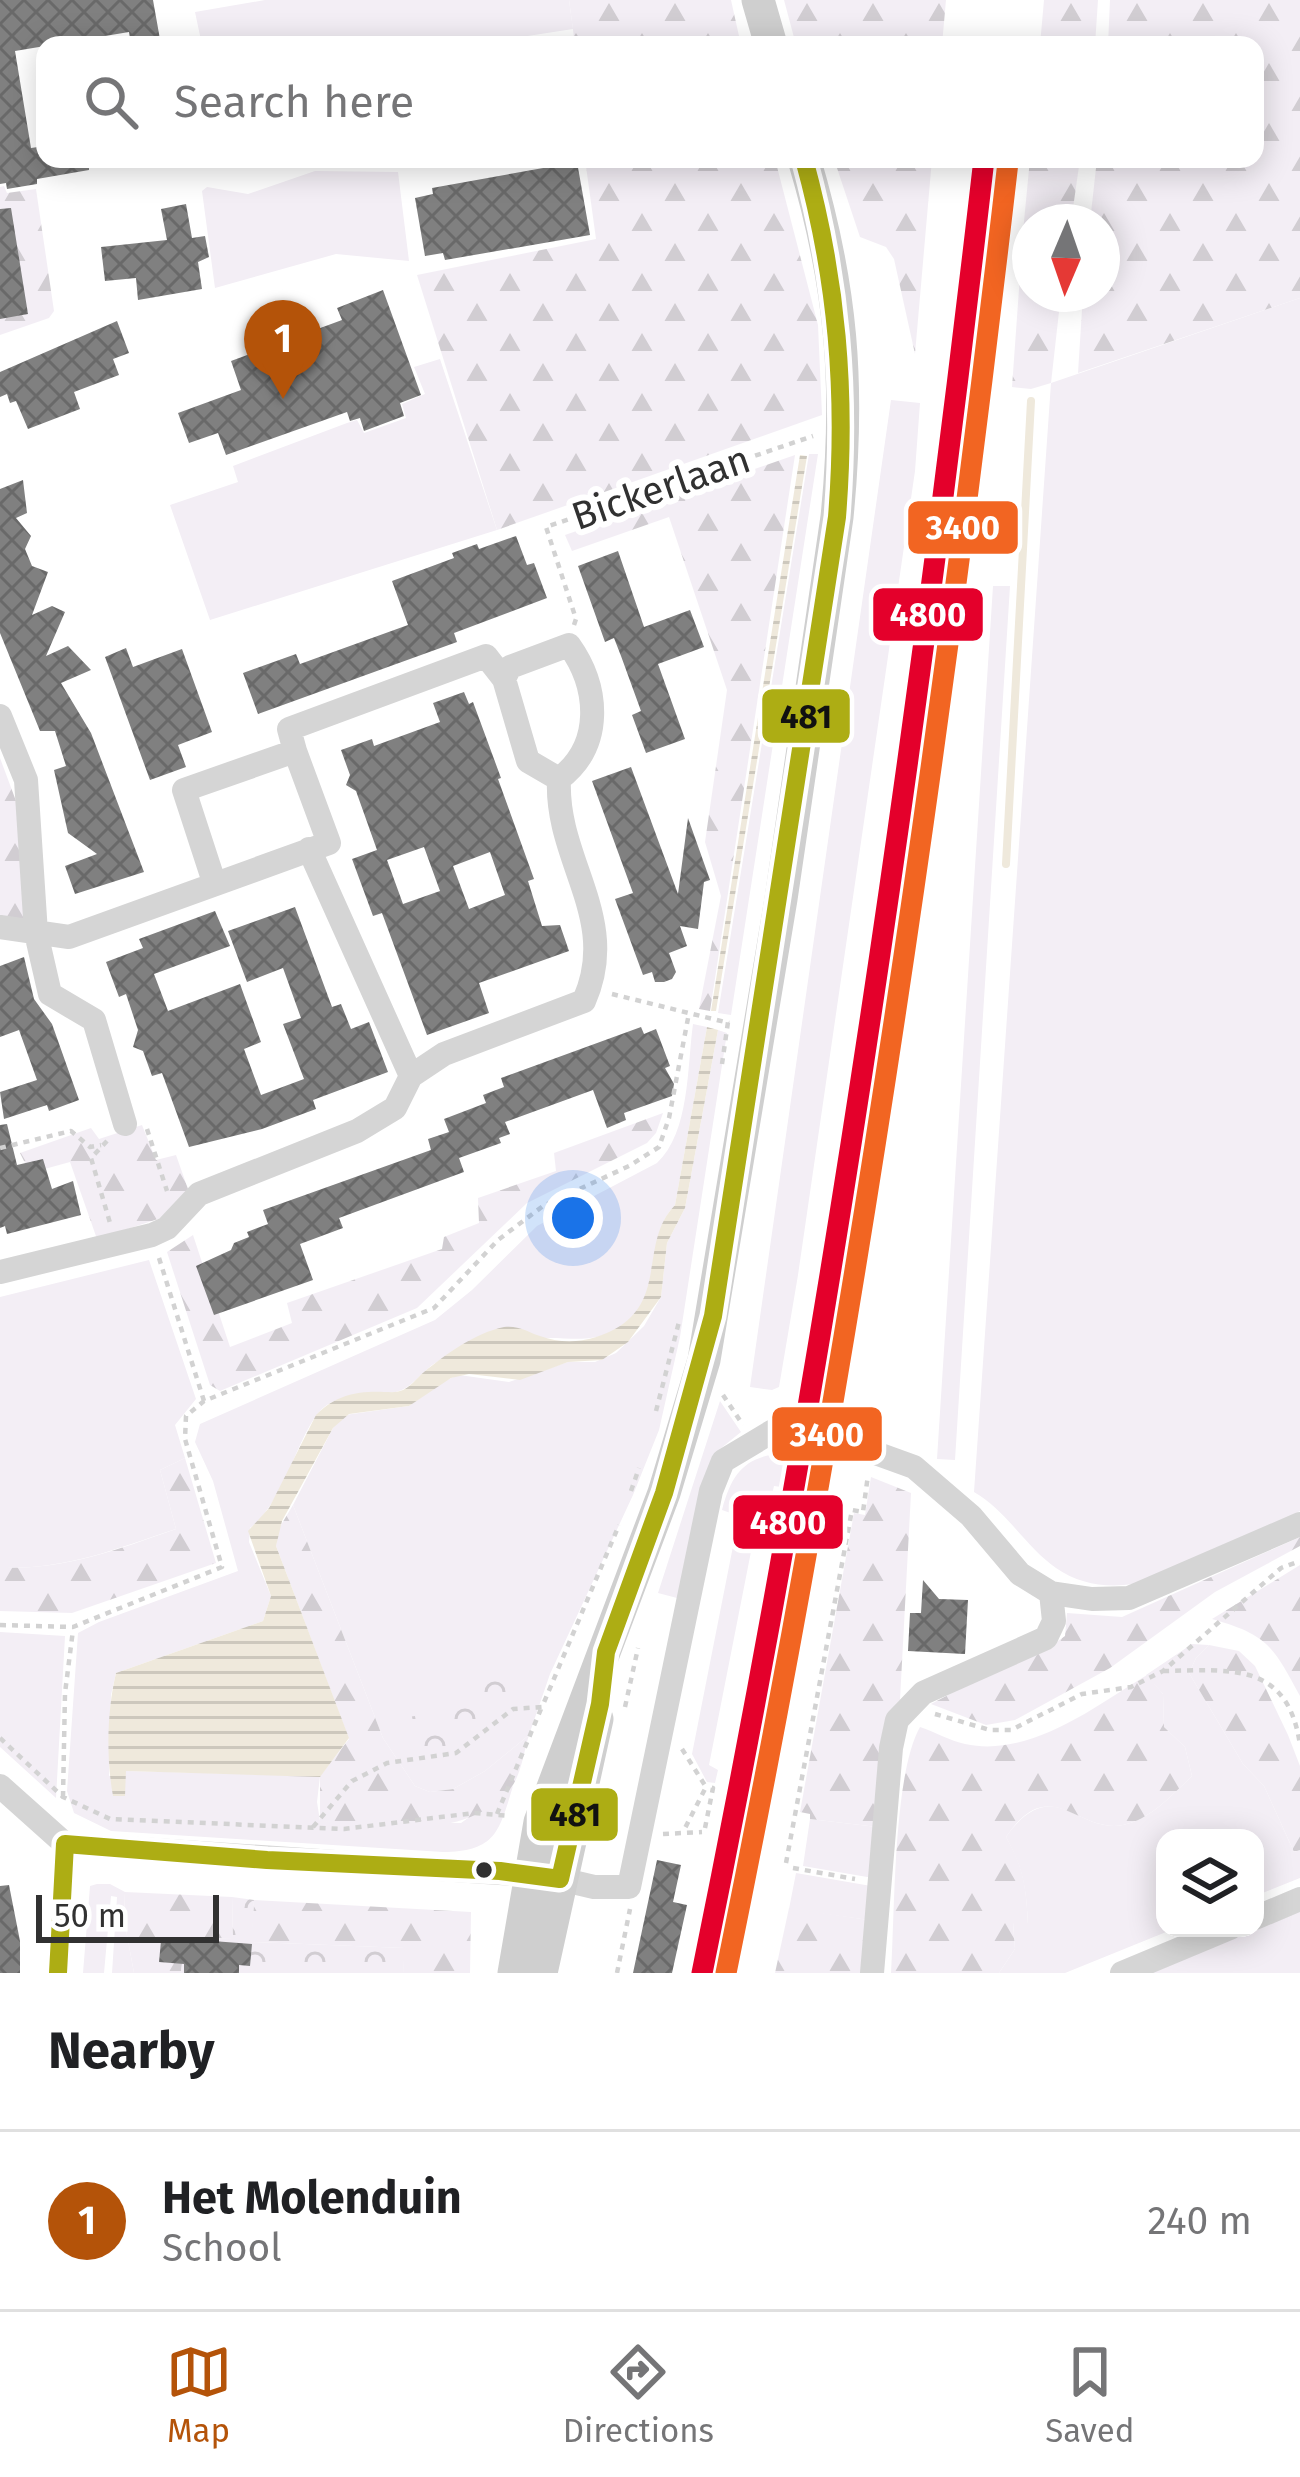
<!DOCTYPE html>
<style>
body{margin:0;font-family:"Fira Sans",sans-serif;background:#f2f2f2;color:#202124}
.controls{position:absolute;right:36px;bottom:36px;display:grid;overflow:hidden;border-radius:24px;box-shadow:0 6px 30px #0003}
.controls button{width:108px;height:108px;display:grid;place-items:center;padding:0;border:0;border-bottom:3px solid #e0e0e0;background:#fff;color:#202124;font:60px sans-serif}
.compass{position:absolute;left:1012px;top:204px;width:108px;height:108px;border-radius:50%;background:#fff;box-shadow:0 6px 30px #0003;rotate:182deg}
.scale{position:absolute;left:36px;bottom:30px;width:183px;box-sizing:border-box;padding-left:12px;border:6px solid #313131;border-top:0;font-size:33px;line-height:42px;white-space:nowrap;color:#313131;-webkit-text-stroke:9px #fff;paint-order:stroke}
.you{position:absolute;left:573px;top:1218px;width:42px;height:42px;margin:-30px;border:9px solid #fff;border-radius:50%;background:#1a73e8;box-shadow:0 0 0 18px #1a73e833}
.badge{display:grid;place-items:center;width:78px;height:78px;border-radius:50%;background:#b45309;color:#fff;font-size:39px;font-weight:700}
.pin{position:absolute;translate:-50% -99px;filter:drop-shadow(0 3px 6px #0008)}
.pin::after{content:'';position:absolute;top:63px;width:42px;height:36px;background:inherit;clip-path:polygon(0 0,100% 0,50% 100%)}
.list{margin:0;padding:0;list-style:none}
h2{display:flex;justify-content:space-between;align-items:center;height:156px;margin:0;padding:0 48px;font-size:51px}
h2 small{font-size:39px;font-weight:400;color:#757577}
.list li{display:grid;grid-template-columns:78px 1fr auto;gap:36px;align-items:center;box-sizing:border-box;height:180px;padding:0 48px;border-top:3px solid #e0e0e0}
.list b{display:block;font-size:45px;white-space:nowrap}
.list p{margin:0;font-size:39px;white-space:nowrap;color:#757577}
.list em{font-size:39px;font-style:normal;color:#757577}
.icon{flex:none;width:66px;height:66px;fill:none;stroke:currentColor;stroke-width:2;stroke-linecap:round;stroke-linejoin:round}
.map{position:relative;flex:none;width:1300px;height:1973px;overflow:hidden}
.search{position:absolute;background:#fff;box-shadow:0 6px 30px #0003;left:36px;right:36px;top:36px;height:132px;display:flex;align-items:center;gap:30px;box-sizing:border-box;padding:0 42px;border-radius:24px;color:#757577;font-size:45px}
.sheet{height:336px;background:#fff}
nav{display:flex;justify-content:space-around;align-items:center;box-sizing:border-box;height:168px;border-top:3px solid #e0e0e0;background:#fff;font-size:33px;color:#757577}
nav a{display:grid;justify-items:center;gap:6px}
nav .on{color:#b45309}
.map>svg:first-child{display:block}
</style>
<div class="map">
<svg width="1300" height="1973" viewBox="0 0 1300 1973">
<defs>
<pattern id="forest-firs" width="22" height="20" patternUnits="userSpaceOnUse" patternTransform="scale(3)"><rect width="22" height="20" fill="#f3eef5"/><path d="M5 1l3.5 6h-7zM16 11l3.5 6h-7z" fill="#d1cdd2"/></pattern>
<pattern id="park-crowns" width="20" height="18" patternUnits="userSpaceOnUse" patternTransform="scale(3)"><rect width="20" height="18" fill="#f3eef5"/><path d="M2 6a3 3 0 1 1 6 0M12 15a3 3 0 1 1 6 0" fill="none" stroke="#d1cdd2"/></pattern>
<pattern id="water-rules" width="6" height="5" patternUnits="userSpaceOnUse" patternTransform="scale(3)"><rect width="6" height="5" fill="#efe9dc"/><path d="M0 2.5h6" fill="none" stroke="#cdc8bd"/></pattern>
<pattern id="building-cross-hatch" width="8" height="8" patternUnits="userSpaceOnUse" patternTransform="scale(3)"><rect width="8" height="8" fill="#808080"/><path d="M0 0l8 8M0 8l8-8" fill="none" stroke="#696969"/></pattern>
</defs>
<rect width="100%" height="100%" fill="#fff"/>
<!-- green -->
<path fill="#f3eef5" d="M265,0h304l4,29 -103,16h-268l-7,-33z
M315,171l83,1 11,89 -73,-7 -121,34 -13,-97 5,-4 41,7z
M1300,298v1213c-67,34 -171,108 -244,57 -31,-22 -49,-57 -82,-76l77,-1109z
M440,359l57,171 -287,90 -40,-115 68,-23 -5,-16 114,-43 10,-3 7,13 42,-15 -4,-14 23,-10 -11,-27z
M891,400l29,3 -5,68 -117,804 -19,112 -7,3 -22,-3z
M809,454h9l-87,561 -13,-2z
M993,586h17l-55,874 -18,-1z
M693,1024l14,3 -32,178c-30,30 -10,79 -40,109 -34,33 -53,23 -93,24 -19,0 -81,14 -99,21 -17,6 -28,27 -44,32 -22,7 -53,1 -72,14 -27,17 -40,96 -77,123l-1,14 22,54 -8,25 -147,52 -5,22 -2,81 16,-5 195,5 -3,26 3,19 141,2 52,-37c-14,46 -17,65 -70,66l-332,-21 -37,-18 -7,-22 11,-158 21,-11 139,-51 -25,-90 -18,-39 5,-18 235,-104 37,-30 65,-64 120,-63c33,-31 30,-96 36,-139z
M718,1030l9,3 -47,304 -21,93 -26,65 -83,179 -21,61 -44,36 -32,18 -23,3 -15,-6 -32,-48 -90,-233 40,-77 12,-13 64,-9 35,-25 15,-6 50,7 59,-20h27l21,-9 28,-27 17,-29 6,-54 18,-35z
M149,1260l47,139 -21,26 10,33 -25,12 16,59c-64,21 -107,40 -176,39v-271z
M720,1401l21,31 -21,17 -43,149 -19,-5z
M792,1452l-3,36 -15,-2 -5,22 -10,3 -50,254 9,5 -3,13 -8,-1 -15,-28 47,-238 -17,-6c11,-42 26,-55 70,-58z
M0,1632l65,4 -9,162 -56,-51z
M1192,1644l17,1 -13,13 -7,15 54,91 21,22 30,66 6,-2v28l-45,18v-58h-90v90h11l-111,45h-66l16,-24 -2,-27 15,1c-2,-35 -4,-53 -22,-86 47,-66 71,-3 117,-12 27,-5 50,-31 69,-49l-7,-29 -21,-20 -1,-33 -17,-19z
M810,1819l67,8 -4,51 -70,-12z
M796,1873l75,13 -2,34 -80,-11z
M97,1884h13l15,8 -1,27 10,54h-22l5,-76 -6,-1 -7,77h-21l7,-87z
M1300,1906v67h-166l111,-45h10z"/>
<!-- forest -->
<path fill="url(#forest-firs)" d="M569,0h162l10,45h-166z
M784,0h162l-4,45h-146z
M1044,0h54l-3,45h-55z
M1110,0h190v298l-222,75 5,-79h19v-72h-12l7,-63h158v-114h-147z
M585,159h190l43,166 4,90 -325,115 -80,-255 179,-36z
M834,159h98l-17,195 -21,-95 -8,-12 -26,-10z
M1030,159h50l-9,63h-41v21l-8,-1z
M4,186l3,7 29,-4 18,122 -5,7 -49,17v-148z
M1021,261l9,1v32h31l-10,89 -20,6 -19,-2z
M795,455l-85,556 -11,-2 22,-113 -16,-54 22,-152 -58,-173 -97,34 -7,-16z
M0,758l19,51 5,113 -24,-3z
M663,1113l-7,20 -9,10 -120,60 -110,105 -197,83 -10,-6 -43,-133 26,-17 37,112 62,-24 -5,-20 155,-54 2,-12 35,-14 -1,-25 78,-27 -2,-18z
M142,1125l14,35 20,-5 12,34 -27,29 -64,21 -27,-77 -40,11 -10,-20 71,-25 8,11z
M185,1458l31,105 -144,50 -72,-2v-43c68,1 113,-17 176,-39l-16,-59z
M871,1477l40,16 -11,207c-24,20 -21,96 -23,127l-67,-8v-5l-10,-2 54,-299 11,2z
M293,1505l90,233 32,48 15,6 23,-3 32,-18 44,-36c-5,16 -8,41 -19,54 -49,55 -125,35 -190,32v-45l29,-37 -73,-193 2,-16z
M1300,1537v9l-85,46 -105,76 -95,52 -29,5 -55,-21 70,-37 44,-17 20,-14 2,-23 55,4z
M1300,1565v131c-27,-50 -32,-61 -88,-77z
M1209,1645l30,6 16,15 33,69 12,31v84l-6,2 -30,-66 -21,-22 -54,-91 7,-15z
M1147,1675l16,19 1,33 21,20 7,29c-19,18 -42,44 -69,49 -45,9 -73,-54 -117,12 19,32 20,53 22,87l-15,-1 2,26 -16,24h-108c4,-61 2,-198 29,-246 15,5 30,14 45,17 65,14 129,-37 182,-69z
M125,1892l107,5 1,41 -48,1 -4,34h-47l-10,-54z
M254,1900l217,12 -1,61h-67l1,-25 -153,-6z
M789,1908l80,12 -6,53h-88z"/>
<!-- park -->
<path fill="url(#park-crowns)" d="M502,1664l22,26 -76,60 -43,5 -5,-37 38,-5z
M232,1897l22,3 -2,42 153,6 -2,25h-222l3,-34 49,-1z"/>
<!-- water -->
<path fill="url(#water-rules)" d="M800,455l7,1 -91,555h-5z
M707,1027l11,3 -33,178 -18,35 -6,54 -33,45 -26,18 -34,2 -48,18 -51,-6 -18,4 -42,28 -60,8 -16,14 -51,93 -6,25 73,192 -29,39 -194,-6 -1,25h-12c-7,-38 -6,-86 3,-123l147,-52 8,-25 -23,-65 21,-23 47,-93c20,-20 41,-24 68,-23 7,0 12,1 19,-2 7,-3 14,-12 21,-18 22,-18 51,-39 80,-45 14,-2 24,5 36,9 27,10 56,5 80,-10 46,-30 20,-85 55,-121z"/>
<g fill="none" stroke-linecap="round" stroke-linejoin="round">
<!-- stream -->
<path stroke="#efe9dc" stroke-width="8" d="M1006,864l25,-463"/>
</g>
<!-- building -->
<path fill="url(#building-cross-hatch)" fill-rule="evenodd" d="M0,0h153l8,45h-30l-2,-13 -114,19 16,97 14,-2v13h44v11l-52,9v5l-30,5 -1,-6 -6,1z
M577,162l13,73 -145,25 -2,-7 -18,3 -10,-58 18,-4 -1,-6z
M186,204l6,34 13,-2 4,21 -11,5 4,27 -64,11 -2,-22 -31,3 -4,-34 66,-7 -6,-31z
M11,208l17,106 -28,5v-110z
M383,290l38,105 -21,8 4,13 -40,15 -4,-13 -10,3 -3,-9 -121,43 -8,-22 -29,10 -11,-30 63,-23 -10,-29 111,-41 -5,-12z
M117,321l12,32 -16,6 6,16 -45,17 6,17 -52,20 -12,-28 -6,2 -3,-9 -7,3v-25z
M23,480l4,33 -11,5 15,18 -6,13 7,17 16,6 -16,43 20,-9 13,6 -19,44 22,-10 23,24 -30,13 30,50 53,139 -69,22 -10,-28 32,-12 -29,-21 -14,-63 12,-4 -11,-35h-15l-40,-98v-144z
M516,536l11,29 7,-2 13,35 -93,35 3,9 -199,72 -15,-41 53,-19 4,10 108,-39 -16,-44 62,-23 -2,-5 25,-9 2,5z
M618,551l26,76 46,-17 14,37 -46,17 27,75 -39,14 -14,-38 9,-4 -20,-55 -7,-18 -9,4 -27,-76z
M126,648l7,19 49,-18 30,83 -34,13 8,22 -36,13 -45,-123z
M464,692l5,12 4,-2 28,76 -3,1 36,100 -6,2 14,45 18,-1 9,26 -90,32 10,30 -62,22 -45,-122 -9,3 -21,-57 25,-9 -21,-59 -10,-6 4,-10 -9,-25 31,-11 2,7 66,-24 -7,-19zM424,847l16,44 -37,13 -16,-44zM490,852l15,43 -36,14 -16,-43z
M631,767l47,127 10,-76 22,62 -6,2 -6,47 -18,-3 7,20 -18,7 7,19 -4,7 -8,3h-9l-3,-10 -9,3 -28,-76 18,-6 -41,-112z
M295,907l37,100 9,-3 10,25 18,-7 19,50 -75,28 3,9 -54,20 -73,18 -27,-74 -10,3 -9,-25 -10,-4 5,-17 -12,-36 -7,3 -13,-35 37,-14 -4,-9 76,-28 15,35 -76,28 14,37 72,-27 21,58 -17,7 17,46 43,-16 -21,-55 18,-6 -18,-50 -36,14 -19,-51z
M24,957l10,42 18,25 27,76 -30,11 -2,-6 -43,14 -4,-27 37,-12 -18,-50 -19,7v-71z
M641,1027l3,7 12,-5 14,37 -5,2 9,16 -2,12 -48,17 2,7 -19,8 -14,-38 -88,32 5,12 -11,4 2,5 -42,15 5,14 -125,46 4,10 -43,16 13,36 -99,35 -18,-49 35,-16 3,-7 15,-6 -2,-5 21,-8 -5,-14 168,-60 -3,-11 21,-7 -5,-13 42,-16 -3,-8 21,-8 -3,-9z
M7,1124l10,41 26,-6 9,30 21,-8 8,34 -74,19 -2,-8 -5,2v-103z
M923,1580l16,19 29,1 -3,54 -57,-3 2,-38h11z
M657,1860l24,5 -8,37 14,3 -15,68h-39z
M9,1885l11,56v32h-20v-87z
M186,1939l66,5 -2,22 -11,-1v8h-55v-9l-25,-2 2,-21 25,2z"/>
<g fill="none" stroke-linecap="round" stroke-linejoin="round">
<!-- path -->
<path stroke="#d2d2d2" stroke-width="4.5" stroke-dasharray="6 6" stroke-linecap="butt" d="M574,625l2,-6 -30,-92 267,-91
M612,994l117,29
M722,1064l6,-42
M147,1129l20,62
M107,1141l-16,17 19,65
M0,1148l71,-17 19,16 11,-2
M159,1258l45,143
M723,1395l20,30
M656,1411l24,-93
M631,1491l8,-23
M0,1625l73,2 149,-60 -37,-128 1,-23 18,-15 230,-93 64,-68 45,-34 86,-40 30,-19 10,-29 20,-105
M1163,1671c67,-1 125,-10 137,74
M625,1707l13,-59
M935,1714l55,16h21l71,-36 49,-7 32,-16 118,-103 19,-7
M0,1738l63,59 47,22 234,10 130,-16 36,3
M682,1749l24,38 -23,45
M63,1797l2,-104 8,-63
M497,1814l44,-105
M313,1827l39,-46 35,-18 69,-10 57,-44 29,-2 77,-182
M705,1828l8,-40 -7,-1
M663,1834l39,-2
M786,1863l66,-353 11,2 5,-37
M793,1868l62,11
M617,1973l13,-64"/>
<!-- street -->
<path stroke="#d5d5d5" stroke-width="24" d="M0,716l26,64 10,153 14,61 44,26 31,104
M295,751l-6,-22 197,-73 18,23 24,82 31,18
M309,849l102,227
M0,927l69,10 260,-94 -34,-92 -111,39 30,92
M0,1272l152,-37 15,-7 32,-34 158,-63 38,-23 16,-32 33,-22 140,-53c37,-83 -29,-140 -25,-222 45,-34 40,-92 10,-134l-59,22 -6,12
M0,1786l65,58 465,31
M560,1879l34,8h35l82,-396 12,-30 50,-30 94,19 47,17 57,49 49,58 31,19 41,6 37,-1 171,-74
M1255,1918l45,-19
M58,1973l7,-129
M872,1973l19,-225 6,-28 26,-27 123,-55 8,-17 -3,-28
M1122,1973l108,-45"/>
<!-- secondary -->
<path stroke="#cfcfcf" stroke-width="33" d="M758,0l13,45
M514,1973l26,-151 124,-329 40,-133 77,-461 56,-382c13,-131 5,-231 -33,-358
M541,1973l56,-254"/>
<!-- bus-1 casing -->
<g stroke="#fff" stroke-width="27">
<path id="bus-1" d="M65,1844l202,16 233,11 60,8 40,-175 6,-52 58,-159 49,-177 124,-799c10,-124 0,-238 -33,-358
M58,1973l7,-129"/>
</g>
<!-- bus-1 -->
<use href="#bus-1" stroke="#adad14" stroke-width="18"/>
<!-- rail-1 casing -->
<g stroke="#fff" stroke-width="30">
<path id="rail-1" d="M702,1973c123,-601 212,-1205 282,-1814"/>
</g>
<!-- rail-2 casing -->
<g stroke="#fff" stroke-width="30">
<path id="rail-2" d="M726,1973c123,-600 212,-1203 282,-1811"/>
</g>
<!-- rail-1 -->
<use href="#rail-1" stroke="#e4002b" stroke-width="21"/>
<!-- rail-2 -->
<use href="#rail-2" stroke="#f26522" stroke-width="21"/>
</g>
<!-- markers -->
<circle fill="#313131" stroke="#fff" stroke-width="4.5" cx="484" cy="1870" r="10"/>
<g text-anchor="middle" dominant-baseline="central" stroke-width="12" stroke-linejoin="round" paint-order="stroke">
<!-- street labels -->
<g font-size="39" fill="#313131" stroke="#fff">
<text transform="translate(661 488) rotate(-19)">Bickerlaan</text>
</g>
</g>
<g stroke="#fff" stroke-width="4.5">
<rect x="906" y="499" width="114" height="57" rx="12" fill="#f26522"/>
<rect x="871" y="586" width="114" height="57" rx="12" fill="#e4002b"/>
<rect x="760" y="687" width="92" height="58" rx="12" fill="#adad14"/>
<rect x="770" y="1405" width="114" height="58" rx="12" fill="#f26522"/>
<rect x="731" y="1493" width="114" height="58" rx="12" fill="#e4002b"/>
<rect x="529" y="1786" width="91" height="57" rx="12" fill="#adad14"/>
</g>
<g font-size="33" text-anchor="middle" font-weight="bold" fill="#fff">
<text x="963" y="539">3400</text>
<text x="928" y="626">4800</text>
<text x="827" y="1446">3400</text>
<text x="788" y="1534">4800</text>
</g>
<g font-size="33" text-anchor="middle" font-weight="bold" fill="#111">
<text x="806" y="728">481</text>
<text x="575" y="1826">481</text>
</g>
</svg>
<div class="controls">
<button><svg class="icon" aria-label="layers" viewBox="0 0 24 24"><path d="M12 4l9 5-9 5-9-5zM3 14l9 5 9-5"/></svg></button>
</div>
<svg class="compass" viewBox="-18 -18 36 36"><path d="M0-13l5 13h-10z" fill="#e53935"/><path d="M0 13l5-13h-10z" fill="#757577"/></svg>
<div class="scale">50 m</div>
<div class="you"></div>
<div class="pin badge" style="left:283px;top:399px">1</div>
<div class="search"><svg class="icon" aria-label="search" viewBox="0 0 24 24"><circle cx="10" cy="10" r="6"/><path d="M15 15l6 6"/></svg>Search here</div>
</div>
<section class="sheet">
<h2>Nearby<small></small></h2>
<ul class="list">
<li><span class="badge">1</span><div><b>Het Molenduin</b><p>School</p></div><em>240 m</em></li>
</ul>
</section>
<nav>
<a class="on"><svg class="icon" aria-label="map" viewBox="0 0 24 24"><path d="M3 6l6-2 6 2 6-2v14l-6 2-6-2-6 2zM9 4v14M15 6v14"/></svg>Map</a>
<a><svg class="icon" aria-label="directions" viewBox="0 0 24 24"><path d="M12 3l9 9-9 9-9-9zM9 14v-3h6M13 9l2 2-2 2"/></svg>Directions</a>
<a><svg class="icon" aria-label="saved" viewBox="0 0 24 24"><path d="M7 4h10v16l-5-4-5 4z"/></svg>Saved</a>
</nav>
